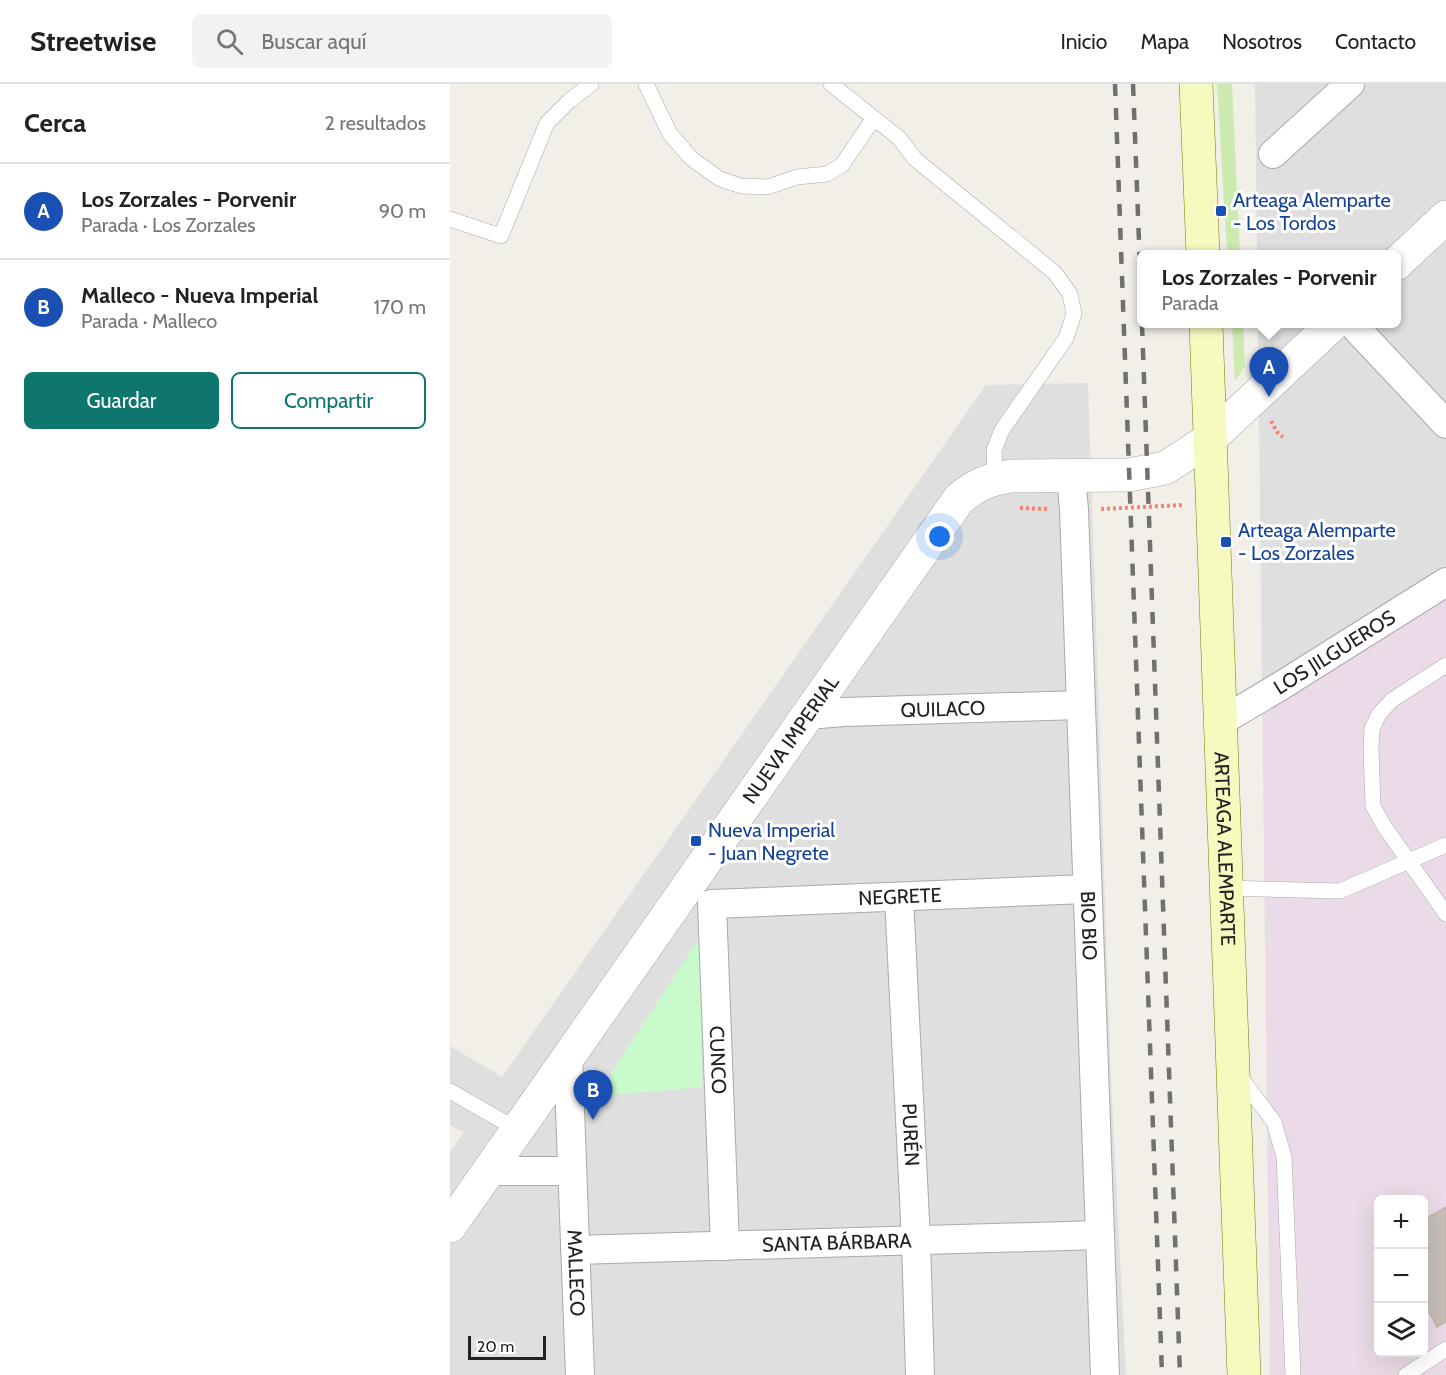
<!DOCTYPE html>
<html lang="es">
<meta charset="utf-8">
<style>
body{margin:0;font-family:Cabin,sans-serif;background:#f2f2f2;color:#222}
.controls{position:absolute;right:18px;bottom:18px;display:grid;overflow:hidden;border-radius:9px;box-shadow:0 6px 24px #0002}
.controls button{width:54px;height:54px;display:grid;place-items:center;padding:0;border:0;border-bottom:2px solid #e0e0e0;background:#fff;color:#222;font:30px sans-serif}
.scale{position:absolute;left:18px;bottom:15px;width:78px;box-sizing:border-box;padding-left:6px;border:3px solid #222;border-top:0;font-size:16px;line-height:21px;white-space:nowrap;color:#222;-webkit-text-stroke:4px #fff;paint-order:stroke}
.you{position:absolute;left:490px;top:453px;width:21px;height:21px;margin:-15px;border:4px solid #fff;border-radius:50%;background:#1a73e8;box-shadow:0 0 0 9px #1a73e833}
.badge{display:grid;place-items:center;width:39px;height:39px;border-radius:50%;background:#0f766e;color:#fff;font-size:20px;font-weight:700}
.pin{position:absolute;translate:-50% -50px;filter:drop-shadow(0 2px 3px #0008)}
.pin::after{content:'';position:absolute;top:32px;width:21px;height:18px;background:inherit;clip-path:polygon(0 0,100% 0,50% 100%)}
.popup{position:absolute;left:687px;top:166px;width:264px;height:78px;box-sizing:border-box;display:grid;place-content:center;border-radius:9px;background:#fff;filter:drop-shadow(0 2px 4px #0005);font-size:20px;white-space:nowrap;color:#767676}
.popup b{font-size:22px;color:#222}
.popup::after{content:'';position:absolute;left:50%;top:100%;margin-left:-12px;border:12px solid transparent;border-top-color:#fff}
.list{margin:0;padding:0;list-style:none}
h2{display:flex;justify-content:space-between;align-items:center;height:78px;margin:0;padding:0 24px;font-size:26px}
h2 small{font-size:20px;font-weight:400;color:#767676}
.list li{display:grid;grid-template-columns:39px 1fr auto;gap:18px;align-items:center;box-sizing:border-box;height:96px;padding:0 24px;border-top:2px solid #e0e0e0}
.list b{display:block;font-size:22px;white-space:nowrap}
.list p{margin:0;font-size:20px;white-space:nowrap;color:#767676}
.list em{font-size:20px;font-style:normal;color:#767676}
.actions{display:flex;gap:12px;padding:18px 24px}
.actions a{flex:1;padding:14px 0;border:2px solid #0f766e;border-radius:9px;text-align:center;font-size:21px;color:#0f766e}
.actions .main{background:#0f766e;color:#fff}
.icon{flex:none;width:33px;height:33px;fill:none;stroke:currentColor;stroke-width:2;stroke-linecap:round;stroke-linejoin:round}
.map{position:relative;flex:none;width:996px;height:1291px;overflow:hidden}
header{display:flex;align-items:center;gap:36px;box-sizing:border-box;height:84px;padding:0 30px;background:#fff;border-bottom:2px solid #e0e0e0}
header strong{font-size:28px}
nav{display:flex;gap:33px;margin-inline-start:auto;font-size:21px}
.search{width:420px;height:54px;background:#f2f2f2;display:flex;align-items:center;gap:15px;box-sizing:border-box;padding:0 21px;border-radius:9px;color:#767676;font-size:22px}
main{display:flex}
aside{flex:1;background:#fff}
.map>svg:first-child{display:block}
</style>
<header>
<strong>Streetwise</strong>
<div class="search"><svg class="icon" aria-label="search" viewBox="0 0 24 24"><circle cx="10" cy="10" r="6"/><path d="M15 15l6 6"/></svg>Buscar aquí</div>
<nav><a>Inicio</a><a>Mapa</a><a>Nosotros</a><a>Contacto</a></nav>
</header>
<main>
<aside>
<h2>Cerca<small>2 resultados</small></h2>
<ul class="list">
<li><span class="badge" style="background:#1a4fb4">A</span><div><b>Los Zorzales - Porvenir</b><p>Parada · Los Zorzales</p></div><em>90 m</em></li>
<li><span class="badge" style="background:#1a4fb4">B</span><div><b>Malleco - Nueva Imperial</b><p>Parada · Malleco</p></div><em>170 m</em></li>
</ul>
<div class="actions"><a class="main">Guardar</a><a>Compartir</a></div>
</aside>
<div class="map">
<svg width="996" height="1291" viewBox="0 0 996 1291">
<rect width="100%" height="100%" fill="#f2efe9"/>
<!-- residential -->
<path fill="#e0dfdf" d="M805,0h191v498l-184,106 -4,-364h138v-70h-139z
M638,299l23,698 15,294h-676v-223l14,-20 -14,-6v-80l52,31 484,-692z"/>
<!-- industrial -->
<path fill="#ebdbe8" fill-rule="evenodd" d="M996,498v793h-176l-8,-687zM928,1116h46v152h-46z"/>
<!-- grass -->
<path fill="#cdebb0" d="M767,0h15l8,170h-13z
M782,240h11l2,42 -10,15z"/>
<!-- park -->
<path fill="#c8facc" d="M250,853l2,150 -89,8 -2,-22z"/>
<!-- building -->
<path fill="#c7bfb8" stroke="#c4b6ab" stroke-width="1.5" d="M996,1123v115l-9,5 -13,-24v-91l3,6z"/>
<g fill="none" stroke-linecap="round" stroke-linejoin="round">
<!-- service casing -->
<g stroke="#a9a9a9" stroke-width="16">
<path id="service" d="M196,0l24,50 22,25 28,20 21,7 27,1 29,-10 30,-3 15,-9 32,-47
M381,0l68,54 16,21 140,114 15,21 4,20 -8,24 -64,92 -8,20 1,28
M0,135l51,17 46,-113 22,-22 22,-17
M996,581l-54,35 -13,14 -7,15 -1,20 2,57 11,20 62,88
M776,804l114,3 106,-46
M788,990l36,48 10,35 9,218
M0,1007l68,39
M956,1291l40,-26"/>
</g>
<!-- minor casing -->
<g stroke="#a9a9a9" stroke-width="30">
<g id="minor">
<path d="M823,70l77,-70"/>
<path d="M902,240l94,100"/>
<path id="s1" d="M621,392l3,34 31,865"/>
<path id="s2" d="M357,631l37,-3 236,-7"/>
<path id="s3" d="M770,638l59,-35 167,-105"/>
<path id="s4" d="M449,813l17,343 4,135"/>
<path id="s5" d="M262,820l375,-15"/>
<path id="s6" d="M262,820l13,342"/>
<path id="s7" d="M118,973l12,318"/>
<path d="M39,1087h83"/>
<path id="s8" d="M125,1166l525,-15"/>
</g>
</g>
<!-- tertiary casing -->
<g stroke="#a9a9a9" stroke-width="34">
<g id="tertiary">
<path d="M946,180l50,-47"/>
<path id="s9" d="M0,1142l509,-727c16,-14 31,-20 52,-23l118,-1 36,-7 45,-29 123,-115"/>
</g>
</g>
<!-- secondary casing -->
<g stroke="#707d05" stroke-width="34">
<g id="secondary">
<path d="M746,0l7,170"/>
<path id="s10" d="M756,240l38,1051"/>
</g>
</g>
<!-- path -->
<path stroke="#fa8072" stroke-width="4" stroke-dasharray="3 3" stroke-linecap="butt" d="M821,337l6,11 6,5
M570,424l28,1
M651,425l82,-4"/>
<!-- service -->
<use href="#service" stroke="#fff" stroke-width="15"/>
<!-- minor -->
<use href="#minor" stroke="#fff" stroke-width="28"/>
<!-- tertiary -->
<use href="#tertiary" stroke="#fff" stroke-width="33"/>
<!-- secondary -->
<use href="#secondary" stroke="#f7fabf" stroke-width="33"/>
<!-- rail -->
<path stroke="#707070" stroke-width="4.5" stroke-dasharray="12 12" stroke-linecap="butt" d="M665,0l47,1291
M683,0l9,236
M692,240l38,1051"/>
</g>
<!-- markers -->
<g fill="#1a4fb4" stroke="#fff" stroke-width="2">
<rect x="765" y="121" width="12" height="12" rx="3"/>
<rect x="770" y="452" width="12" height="12" rx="3"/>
<rect x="240" y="751" width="12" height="12" rx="3"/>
</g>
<g text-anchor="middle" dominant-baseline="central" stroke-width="6" stroke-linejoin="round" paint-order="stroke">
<!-- transit labels -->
<g font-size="20" fill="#164399" stroke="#fff" text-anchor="start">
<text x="783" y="116">Arteaga Alemparte<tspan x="783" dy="23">- Los Tordos</tspan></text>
<text x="788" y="446">Arteaga Alemparte<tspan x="788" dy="23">- Los Zorzales</tspan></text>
<text x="258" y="746">Nueva Imperial<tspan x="258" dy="23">- Juan Negrete</tspan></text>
</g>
<!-- street labels -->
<g font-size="20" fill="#222" stroke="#fff">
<text stroke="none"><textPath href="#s3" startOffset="134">LOS JILGUEROS</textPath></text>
<text stroke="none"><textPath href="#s2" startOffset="136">QUILACO</textPath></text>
<text stroke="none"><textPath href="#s9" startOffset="594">NUEVA IMPERIAL</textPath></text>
<text stroke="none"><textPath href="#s10" startOffset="525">ARTEAGA ALEMPARTE</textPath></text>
<text stroke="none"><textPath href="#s5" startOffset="188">NEGRETE</textPath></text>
<text stroke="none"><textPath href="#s1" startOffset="450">BIO BIO</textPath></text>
<text stroke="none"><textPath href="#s6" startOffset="156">CUNCO</textPath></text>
<text stroke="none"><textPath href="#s4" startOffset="238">PURÉN</textPath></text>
<text stroke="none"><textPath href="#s8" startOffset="262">SANTA BÁRBARA</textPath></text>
<text stroke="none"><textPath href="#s7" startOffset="216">MALLECO</textPath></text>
</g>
</g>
</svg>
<div class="controls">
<button>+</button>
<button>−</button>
<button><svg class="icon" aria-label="layers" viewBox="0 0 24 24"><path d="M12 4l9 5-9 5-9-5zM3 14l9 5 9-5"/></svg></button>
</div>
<div class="scale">20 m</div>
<div class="you"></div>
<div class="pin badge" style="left:819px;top:313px;background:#1a4fb4">A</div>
<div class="popup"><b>Los Zorzales - Porvenir</b>Parada</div>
<div class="pin badge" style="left:143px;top:1036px;background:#1a4fb4">B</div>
</div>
</main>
